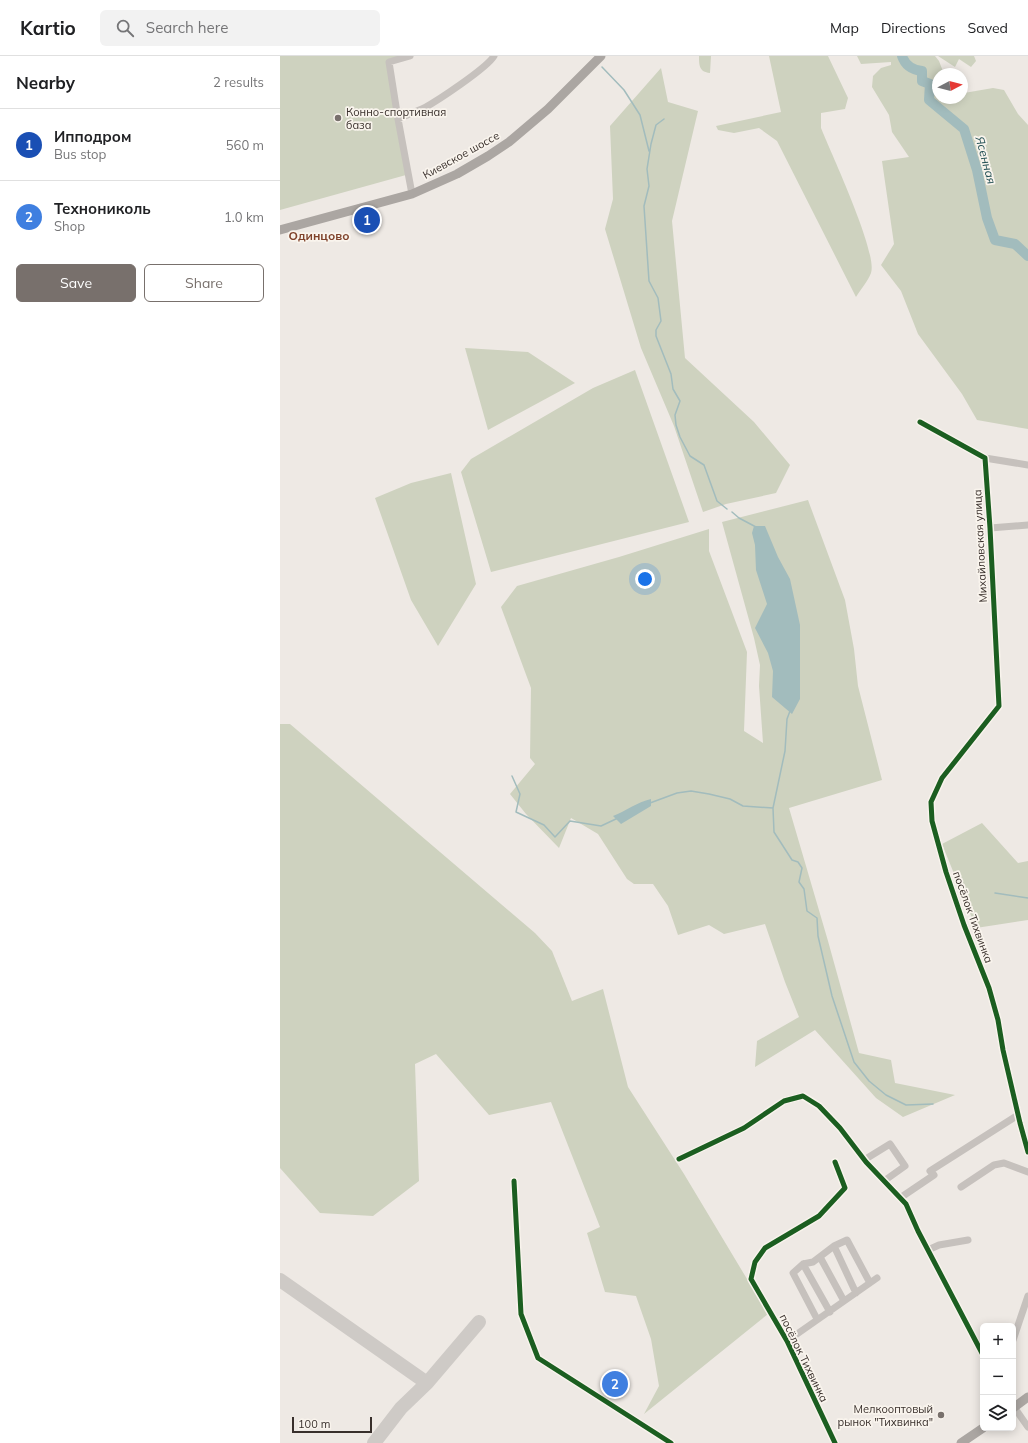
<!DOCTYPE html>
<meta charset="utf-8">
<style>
body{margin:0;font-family:Mulish,sans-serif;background:#f2f2f2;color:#202124}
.controls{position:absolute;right:12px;bottom:12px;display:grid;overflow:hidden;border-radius:6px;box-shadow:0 2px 10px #0003}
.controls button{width:36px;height:36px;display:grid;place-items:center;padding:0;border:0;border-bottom:1px solid #e0e0e0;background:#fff;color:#202124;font:20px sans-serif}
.compass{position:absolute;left:652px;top:12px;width:36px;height:36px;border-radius:50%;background:#fff;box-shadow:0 2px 10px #0003;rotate:83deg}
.scale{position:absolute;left:12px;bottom:10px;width:80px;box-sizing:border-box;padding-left:4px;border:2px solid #382f2b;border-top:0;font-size:11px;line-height:14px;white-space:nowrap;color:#382f2b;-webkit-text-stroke:3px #f9f4ed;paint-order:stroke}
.you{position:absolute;left:365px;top:523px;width:14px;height:14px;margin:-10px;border:3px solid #fff;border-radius:50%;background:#1a73e8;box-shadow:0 0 0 6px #1a73e833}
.badge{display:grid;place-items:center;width:26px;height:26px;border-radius:50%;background:#78706c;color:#fff;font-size:13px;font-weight:700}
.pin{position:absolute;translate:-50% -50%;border:2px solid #fff;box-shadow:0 1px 4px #0006}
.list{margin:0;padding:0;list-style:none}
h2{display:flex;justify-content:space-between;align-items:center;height:52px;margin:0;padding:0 16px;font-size:17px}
h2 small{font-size:13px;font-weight:400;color:#757577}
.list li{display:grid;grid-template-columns:26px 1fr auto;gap:12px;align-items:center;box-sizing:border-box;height:72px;padding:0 16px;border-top:1px solid #e0e0e0}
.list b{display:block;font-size:15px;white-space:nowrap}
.list p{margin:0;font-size:13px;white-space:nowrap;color:#757577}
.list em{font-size:13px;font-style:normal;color:#757577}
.actions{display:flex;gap:8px;padding:12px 16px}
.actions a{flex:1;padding:9px 0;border:1px solid #78706c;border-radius:6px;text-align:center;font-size:14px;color:#78706c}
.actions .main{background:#78706c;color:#fff}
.icon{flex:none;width:22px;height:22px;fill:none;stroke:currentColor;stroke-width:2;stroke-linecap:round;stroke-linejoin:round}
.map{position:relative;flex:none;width:748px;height:1387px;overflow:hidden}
header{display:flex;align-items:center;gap:24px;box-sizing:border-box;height:56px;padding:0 20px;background:#fff;border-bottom:1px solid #e0e0e0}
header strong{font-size:19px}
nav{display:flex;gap:22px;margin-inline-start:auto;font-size:14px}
.search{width:280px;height:36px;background:#f2f2f2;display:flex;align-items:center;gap:10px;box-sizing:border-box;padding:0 14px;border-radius:6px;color:#757577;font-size:15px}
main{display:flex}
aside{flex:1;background:#fff}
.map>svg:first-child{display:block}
</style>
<header>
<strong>Kartio</strong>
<div class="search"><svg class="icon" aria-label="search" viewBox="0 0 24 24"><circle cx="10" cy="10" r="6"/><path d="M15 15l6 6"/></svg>Search here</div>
<nav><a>Map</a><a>Directions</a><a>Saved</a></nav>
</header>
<main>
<aside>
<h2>Nearby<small>2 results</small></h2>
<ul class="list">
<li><span class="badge" style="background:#1a4fb4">1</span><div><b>Ипподром</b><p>Bus stop</p></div><em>560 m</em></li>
<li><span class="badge" style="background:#3f7fe0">2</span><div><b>Технониколь</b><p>Shop</p></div><em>1.0 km</em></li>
</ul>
<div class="actions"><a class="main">Save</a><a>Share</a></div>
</aside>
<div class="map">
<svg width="748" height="1387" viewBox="0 0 748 1387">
<rect width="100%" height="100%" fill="#eee9e4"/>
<!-- green -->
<path fill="#ced2bf" d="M0,0h121l-14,5 19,114 -126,35z
M431,0l-1,17c-11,-1 -11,-8 -11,-17z
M489,0h59l20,42 -3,11 -24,4v15c10,25 57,125 50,145 -3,8 -10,16 -15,24l-79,-156 -18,-13 -25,5 -16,-3 -2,-4 65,-14z
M577,0h78l4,5 5,13h-6v24h24v-6l2,1 29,-5 11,2 14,24 10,11v304l-51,-9 -15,-26 -44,-60 -17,-43 -20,-26 13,-21 -12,-83 27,-4 -17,-25 -3,-17 -17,-28 1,-11 8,-8 10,-3v-3l-30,2z
M658,0h36l2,5 -5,6 -12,-8 -4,8z
M381,12l7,34 30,9 -26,110 13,137 69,64 36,43 -14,28 -50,11 -23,8 -29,-86 -33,-78 -36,-119 8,-30 -3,-73z
M185,292l63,4 47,31 -87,47z
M355,314l54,152 -198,50 -30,-100 10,-13 122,-71z
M171,417l25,111 -38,62 -27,-46 -36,-102 36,-15z
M528,444l37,100 9,49 4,37 24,94 -93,28 39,133 31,112 32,7 4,23 60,12 -52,22 -27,-19 -61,-68 -60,37 2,-26 42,-24 -14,-35 -20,-58 -41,10 -15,-9 -31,10 -10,-29 -15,-22h-19l-7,-5 -29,-45 -27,-16 -12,30 -33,-34 -16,-20 25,-30 -5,-6 1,-70 -30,-81 16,-21 102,-29 90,-28v22l38,101 -3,79 19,12 -4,-57 1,-21 -6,-27 -32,-116z
M0,668h10l245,209 17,18 20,50 31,-12 25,98 56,87 84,140 -124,100 15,-28 -8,-47 -15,-43 -31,-4 -18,-59 13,-6 -49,-125 -62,13 -53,-61 -21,10 4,117 -46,35 -53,-3 -40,-45z
M702,767l36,40 10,-2v59l-52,8 -34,-84z"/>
<!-- water -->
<path fill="#a2bcbd" d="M474,470h11l13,31 12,22 10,46v74l-8,15 -20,-17 1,-26 -5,-18 -13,-25 12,-24 -11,-34 -1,-25 -3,-12z
M371,743v7l-30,18 -8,-8c13,-5 24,-14 38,-17z"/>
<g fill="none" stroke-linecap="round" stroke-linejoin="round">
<!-- stream -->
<path stroke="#a2bcbd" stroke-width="1.5" d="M322,11l22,23 16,25 9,36
M384,63l-8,6 -5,19 -4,25 2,17 -5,20 5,75 9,17 3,23 -5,9v6l15,38 2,15 7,12 -5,14 1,10 4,12 10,19 14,9 13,36 10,8
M452,456l7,6 17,9
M510,655l-3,8 -2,32 -12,57 1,24 18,28 6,2 4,6 -3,14 5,7 3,22 10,7 1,18 14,60 22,66 15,19 17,14 20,10 27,-1
M232,720l8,18 -4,18 28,13 11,12 15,-16 31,5 17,-8
M370,747l27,-10 14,-2 18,3 21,5 13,7 30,2
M715,837l33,5"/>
<!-- river -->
<path stroke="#a2bcbd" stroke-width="10" d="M622,0c3,9 10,14 20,15v10l8,3 -1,16 35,29 13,41 10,48 8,22 20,4 13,12"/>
<!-- taxiway -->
<path stroke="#cecac6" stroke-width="14" d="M0,1224l147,103
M94,1387l27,-35 26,-25 52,-61"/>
<!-- minor -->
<path stroke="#c6c1bd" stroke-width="7" d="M130,0l-21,6 9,57 14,75
M118,63c8,-4 17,-7 26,-11 13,-7 63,-40 70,-52
M640,366l65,36 5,70 9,178 -57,72 -11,24 1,19 14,51 18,53 25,63 9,32 5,30 17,73 8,29
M705,402l43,7
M710,472l38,-3
M399,1103l65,-31 40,-27 19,-5 16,10 21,22 26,34 40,42 12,27 65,124
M584,1104l26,-16 15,22 -21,15
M555,1106l10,26 -26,28 -54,32 -10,14 -4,17 36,62 48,102
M234,1125l7,133 17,44 133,85
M681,1131l33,-22 10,-2 24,9
M620,1142l34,-23 -4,-4 88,-56
M554,1190l22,47
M648,1194l11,-5 29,-5
M540,1201l24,44
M523,1208l27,48
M537,1263l-24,-46 10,-9 10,-2 21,-16 13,-6 23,43
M733,1284l15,-44
M507,1285l90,-63
M734,1351l14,20"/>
<!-- major -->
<path stroke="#aba6a2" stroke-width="9" d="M0,174l132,-36 45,-20 31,-18 21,-14 39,-33 53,-53
M733,1352l15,-11
M681,1387l22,-15"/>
<!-- cycleway casing -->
<g stroke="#f9f4ed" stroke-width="8">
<path id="cycleway" d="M640,366l65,36 5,70 9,178 -57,72 -11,24 1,19 14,51 18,53 25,63 9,32 5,30 17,73 8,29
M399,1103l65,-31 40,-27 19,-5 16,10 21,22 26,34 40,42 12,27 65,124
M555,1106l10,26 -26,28 -54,32 -10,14 -4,17 36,62 48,102
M234,1125l7,133 17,44 133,85"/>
</g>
<!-- cycleway -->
<use href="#cycleway" stroke="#1b5e20" stroke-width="5"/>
</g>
<!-- markers -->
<g fill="#78706c" stroke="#f9f4ed" stroke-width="1.5">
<circle cx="58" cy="62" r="4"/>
<circle cx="661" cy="1359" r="4"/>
</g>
<g text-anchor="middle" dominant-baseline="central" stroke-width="3.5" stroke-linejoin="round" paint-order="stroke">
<!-- poi labels -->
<g font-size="11" fill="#382f2b" stroke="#f9f4ed" text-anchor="start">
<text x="66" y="56">Конно-спортивная<tspan x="66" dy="13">база</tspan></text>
<text x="653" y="1353" text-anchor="end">Мелкооптовый<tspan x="653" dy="13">рынок "Тихвинка"</tspan></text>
</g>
<!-- street labels -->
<g font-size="11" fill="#382f2b" stroke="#f9f4ed">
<text transform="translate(181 99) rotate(-29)">Киевское шоссе</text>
<text transform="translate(700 490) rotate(-93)">Михайловская улица</text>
<text transform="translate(693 861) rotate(70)">посёлок Тихвинка</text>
<text transform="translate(524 1302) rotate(64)">посёлок Тихвинка</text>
</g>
<!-- water labels -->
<g font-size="12" font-style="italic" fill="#245155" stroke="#f9f4ed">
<text transform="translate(706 104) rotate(75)">Ясенная</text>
</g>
<!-- neighbourhood labels -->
<g font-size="12" font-weight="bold" fill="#7f422b" stroke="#f9f4ed">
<text x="39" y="179">Одинцово</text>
</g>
</g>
</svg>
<div class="controls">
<button>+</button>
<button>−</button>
<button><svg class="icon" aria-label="layers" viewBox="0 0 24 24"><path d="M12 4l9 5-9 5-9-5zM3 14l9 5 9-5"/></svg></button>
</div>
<svg class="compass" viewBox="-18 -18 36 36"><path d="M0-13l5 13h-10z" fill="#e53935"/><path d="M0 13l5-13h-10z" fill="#757577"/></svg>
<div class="scale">100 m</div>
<div class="you"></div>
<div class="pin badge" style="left:87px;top:164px;background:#1a4fb4">1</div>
<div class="pin badge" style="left:335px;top:1328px;background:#3f7fe0">2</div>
</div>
</main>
